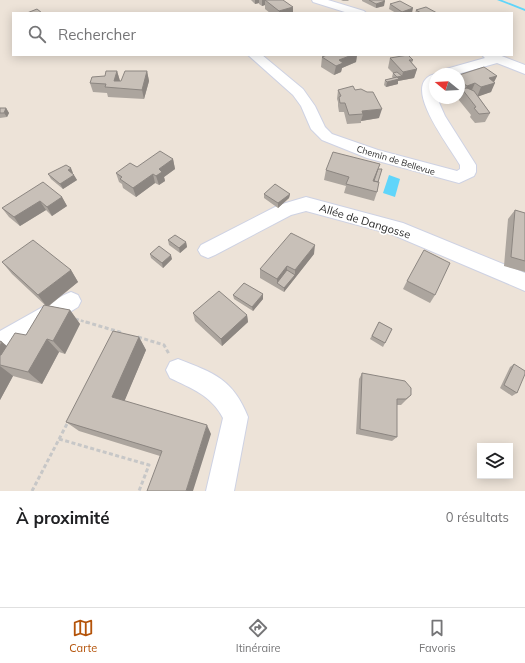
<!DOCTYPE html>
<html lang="fr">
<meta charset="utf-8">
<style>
body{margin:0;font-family:Mulish,sans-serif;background:#f2f2f2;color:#202124}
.controls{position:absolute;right:12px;bottom:12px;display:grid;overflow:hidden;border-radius:0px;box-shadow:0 2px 10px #0003}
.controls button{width:36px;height:36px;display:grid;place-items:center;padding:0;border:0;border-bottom:1px solid #e0e0e0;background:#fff;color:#202124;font:20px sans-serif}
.compass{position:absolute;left:429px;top:68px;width:36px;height:36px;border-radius:50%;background:#fff;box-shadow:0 2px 10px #0003;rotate:288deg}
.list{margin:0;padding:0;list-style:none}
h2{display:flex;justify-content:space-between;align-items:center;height:52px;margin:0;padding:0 16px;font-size:17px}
h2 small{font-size:13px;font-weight:400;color:#757577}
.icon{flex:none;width:22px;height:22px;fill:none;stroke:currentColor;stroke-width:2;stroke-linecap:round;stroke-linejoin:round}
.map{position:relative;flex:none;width:525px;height:491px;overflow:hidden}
.search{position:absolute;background:#fff;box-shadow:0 2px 10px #0003;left:12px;right:12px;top:12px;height:44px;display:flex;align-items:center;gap:10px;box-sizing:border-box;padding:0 14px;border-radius:0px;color:#757577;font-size:15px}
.sheet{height:116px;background:#fff}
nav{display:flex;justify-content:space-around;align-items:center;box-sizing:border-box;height:56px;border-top:1px solid #e0e0e0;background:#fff;font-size:11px;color:#757577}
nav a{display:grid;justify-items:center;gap:2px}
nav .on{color:#b45309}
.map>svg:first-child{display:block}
</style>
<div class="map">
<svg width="525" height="491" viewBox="0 0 525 491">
<rect width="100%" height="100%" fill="#ede3d8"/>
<!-- water -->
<path fill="#60d5fa" d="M389,175l11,4 -5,18 -12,-4z"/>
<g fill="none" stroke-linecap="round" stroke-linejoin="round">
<!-- stream -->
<path fill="#60d5fa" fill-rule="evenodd" d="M497,0h5l23,9v2z"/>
<!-- minor casing -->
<g stroke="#ced2e3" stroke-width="2">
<path id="minor" d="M312,0h16l36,11 2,2h-18l-35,-11z
M248,55h14l41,34 12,17 10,21 7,7 46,16 79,21 3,-2v-4c-9,-17 -62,-82 -25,-91v24h2l8,18 31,49v7l-2,4 -15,7 -92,-25 -45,-18 -11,-11 -10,-23 -8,-11z
M482,55h17l26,10v9l-28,-11 -39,11h-21l2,-3 46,-13z
M306,197l97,26 122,50v18l-134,-57 -85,-23 -15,4 -76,40 -7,3 -7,-3 -3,-5 3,-5 78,-40z
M71,292l7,3 3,6 -3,6 -70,43 -8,3v-22l64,-36z
M178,359c36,14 55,20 70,58l-14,74h-28l17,-73c-11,-22 -32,-30 -53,-40l-4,-8 4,-8z"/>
</g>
<!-- path-far1 -->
<path stroke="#c7c7c7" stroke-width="2.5" stroke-dasharray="3 2" stroke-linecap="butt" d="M76,319l13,4"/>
<!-- path -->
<path stroke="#c7c7c7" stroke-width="3" stroke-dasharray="4 2.5" stroke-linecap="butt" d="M86,322l37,11
M138,337l26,8 5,9
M59,439l90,26 -10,26
M32,491l37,-71"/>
<!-- minor -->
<use href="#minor" fill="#fff" fill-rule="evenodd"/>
</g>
<!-- wall -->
<path fill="#aca59e" d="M251,0h32l10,13h-23l-5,-4v-4l-3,1 -3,-2v-1l-4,1z
M341,0h8l-1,1h-5z
M362,0h21l1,6 -8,2 -14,-7z
M390,4l22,9h-16l-7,-4z
M416,10l21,3h-22z
M326,55h31l-1,7 -14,6 -1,4 -7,3 -13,-8 1,-10z
M390,58l23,2 -1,3 5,6 -3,9 -16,3v3l-12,3 -2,-2 1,-5 8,-2 -1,-1 1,-4 -5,-5z
M117,71l3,10h1l26,-10 2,10 -5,18 -36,-2 -1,-4 -14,-1 -3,-9z
M459,75l38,1 -3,6 -3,10 -13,4 12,17 -5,9 -10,1 -5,-6 1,-2 -13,-16 1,-1 1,-5 -1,-1z
M338,90h17l24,28 -18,3v2l-14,1 -3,-12h-5l-1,-6v-4l-1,-3z
M0,108h6l3,5 -2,4 -7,1z
M173,159l2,10 -11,8 1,4 -6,4 -4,-2 -19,14 -13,-9 -1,-4 -3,-2 -3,-9 21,-6z
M380,164l-2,5v13l-1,10 -3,9 -30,-8 2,-7 -22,-6 2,-10z
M72,173l5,7 -14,9 -12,-10 -3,-5 25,-1z
M264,194h26l-1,4 -11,10 -14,-10z
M62,197l5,9 -15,10 -6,-6 -26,16 -11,-9 -7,-9z
M515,210l10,3v59l-21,-6 4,-47z
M168,240l18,2 1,5 -7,6 -11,-8z
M150,254l22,5 -9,9 -12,-10z
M314,254l-30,38 -24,-14v-9z
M2,262l69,8 7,12 -29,24 21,4 10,14 -15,30 -6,-2 -17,32 -29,-8 -13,24v-59l2,1 5,4 19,-11 19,-30 -33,-31z
M407,281l28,14 -5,8 -27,-14z
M233,295l30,4 -10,12 -19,-12z
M193,313l54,2 1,7 -26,24 -27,-25z
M379,322l13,7 -9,18 -13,-8z
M139,337l7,13 -22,51 87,33 -51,22 -81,-25 -13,-9z
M514,364l3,29 -5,3 -12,-8 10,-21z
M362,373l49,22 -10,10h-4v32l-5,4 -36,-7 3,-55z"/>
<!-- shaded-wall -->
<path fill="#8c8681" d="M255,0h4v3l-4,1z
M262,0h10h-7v5l-3,1z
M385,1l-1,5 -8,2v-4z
M293,7v6h-14v-2z
M413,8l-1,5h-10v-1z
M352,55h5l-1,7 -14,6 -1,4 -7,3 2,-9 3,-6z
M417,69l-3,9 -16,3v3l-12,3 1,-5 10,-5 5,-1 1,-4z
M117,71l3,10 -3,7 -3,-7z
M147,71l2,10 -5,18 -2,-9z
M497,76l-4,8 2,-1 -4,9 -14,5 4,-10 8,-9z
M475,83l-4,9h-7l3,-6z
M6,108l3,5 -2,4 -3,-4z
M382,109l-3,9 -18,3 2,-7 -1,-3z
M173,159l2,10 -11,8 1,4 -6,4 -3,-9 3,-7z
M71,168l2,5 -3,2 -2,-5z
M153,174l2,9 -19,14 -3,-9z
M74,175l3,5 -14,9 -3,-5z
M290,194l-1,4 -11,10v-5z
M62,197l5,9 -15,10 -5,-9z
M40,201l6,9 -26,16 -6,-9z
M186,242l1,5 -7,6 -1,-5z
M315,245l-1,9 -30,38v-4l11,-13v-5z
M171,255l1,4 -9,9 -1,-5z
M287,266v8l-10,9v-4z
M71,270l7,12 -31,25 -9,-12z
M263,294v5l-10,12 -1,-4z
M70,310l10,14 -15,30 -12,-13z
M247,315l1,7 -26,24 -1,-7z
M139,337l7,13 -24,57 -10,-10z
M47,339l12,13 -17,32 -14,-12z
M2,342l15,13 -17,3v-12z
M0,366l13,10 -13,24z
M207,425l4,9 -18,57h-7z"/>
<!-- building -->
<path fill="#c8c0b8" stroke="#8c8681" d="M265,0h18l10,7 -14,4z
M369,0h14l2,1 -9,3z
M400,1l13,7 -11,4 -12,-8z
M426,7l11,6h-16l-5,-3z
M37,9l5,4h-15z
M327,55h25l-13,5 4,3 -7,3 -14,-9z
M408,55l5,5h-4l8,9 -14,3 -13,-14z
M484,67l13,9 -8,2 6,5 -14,4 -6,-4 -8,3 -8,-6v-5z
M106,71h11l-3,10h7l4,-10h22l-5,19 -37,-3 1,-3 -16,-1 2,-6 13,-1z
M397,72l5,4 -5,1 -4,-4z
M397,77l2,2 -12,3 -2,-2z
M353,86l2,4 6,-1 6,3h6l9,17 -20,2 1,3 -14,1 -4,-12h-5l-1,-6 2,-1 -3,-6z
M467,88l7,3 16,22 -11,1 -5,-6 2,-1 -14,-18z
M0,108h6l-2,5h-4z
M160,151l13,8 -14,10 3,3 -6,4 -3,-2 -20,14 -13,-9 2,-2 -6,-4 14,-10 7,4z
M333,152l47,12 -7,17 6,1 -2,10 -31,-8 3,-7 -23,-7z
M66,165l5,3 -3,2 6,5 -14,9 -12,-10z
M378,169h4l-4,13 -4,-1z
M43,182l19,15 -15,10 -7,-6 -26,16 -12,-9z
M275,184l15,10 -12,9 -14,-9z
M515,210l10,3v48l-14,-4z
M291,233l24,12 -20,25 -8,-4 -10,13 -17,-10z
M175,235l11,7 -7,6 -11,-8z
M33,240l38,30 -33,25 -36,-33z
M159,246l12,9 -9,8 -12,-9z
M424,250l26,13 -15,32 -28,-14z
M287,270l8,5 -11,13 -7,-5z
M244,283l19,11 -11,13 -19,-12z
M219,291l28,24 -26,24 -28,-26z
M44,305l26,5 -17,31 -6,-2 -19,33 -28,-7v-10h1l14,-22 11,2z
M379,322l13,7 -7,14 -13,-7z
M113,331l26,6 -27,60 95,28 -21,66h-39l15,-40 -96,-29z
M0,341l2,1 -2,4z
M514,364l11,7v3l-8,19 -13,-8z
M362,373l43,8 6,7v7l-5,4h-9v38l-37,-8z"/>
<g text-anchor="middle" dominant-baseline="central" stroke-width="3.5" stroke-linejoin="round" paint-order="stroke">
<!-- far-street labels -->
<g font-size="9" fill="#292929" stroke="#fff">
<text transform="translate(396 160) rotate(17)">Chemin de Bellevue</text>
</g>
<!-- street labels -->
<g font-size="11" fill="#292929" stroke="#fff">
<text transform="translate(365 221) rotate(17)">Allée de Dangosse</text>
</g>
</g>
</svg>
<div class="controls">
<button><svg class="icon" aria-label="layers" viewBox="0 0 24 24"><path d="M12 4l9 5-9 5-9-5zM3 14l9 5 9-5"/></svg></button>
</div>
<svg class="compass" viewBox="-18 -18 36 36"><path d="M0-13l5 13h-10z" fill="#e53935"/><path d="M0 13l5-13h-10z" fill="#757577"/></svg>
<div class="search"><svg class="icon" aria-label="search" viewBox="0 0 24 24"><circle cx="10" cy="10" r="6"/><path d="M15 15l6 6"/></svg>Rechercher</div>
</div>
<section class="sheet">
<h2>À proximité<small>0 résultats</small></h2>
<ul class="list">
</ul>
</section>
<nav>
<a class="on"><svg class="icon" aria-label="map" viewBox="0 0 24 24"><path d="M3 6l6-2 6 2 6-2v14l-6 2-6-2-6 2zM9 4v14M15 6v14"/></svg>Carte</a>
<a><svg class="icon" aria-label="directions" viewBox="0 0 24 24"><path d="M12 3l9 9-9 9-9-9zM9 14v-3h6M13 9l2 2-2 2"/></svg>Itinéraire</a>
<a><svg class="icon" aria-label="saved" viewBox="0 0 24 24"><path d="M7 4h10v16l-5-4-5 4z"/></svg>Favoris</a>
</nav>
